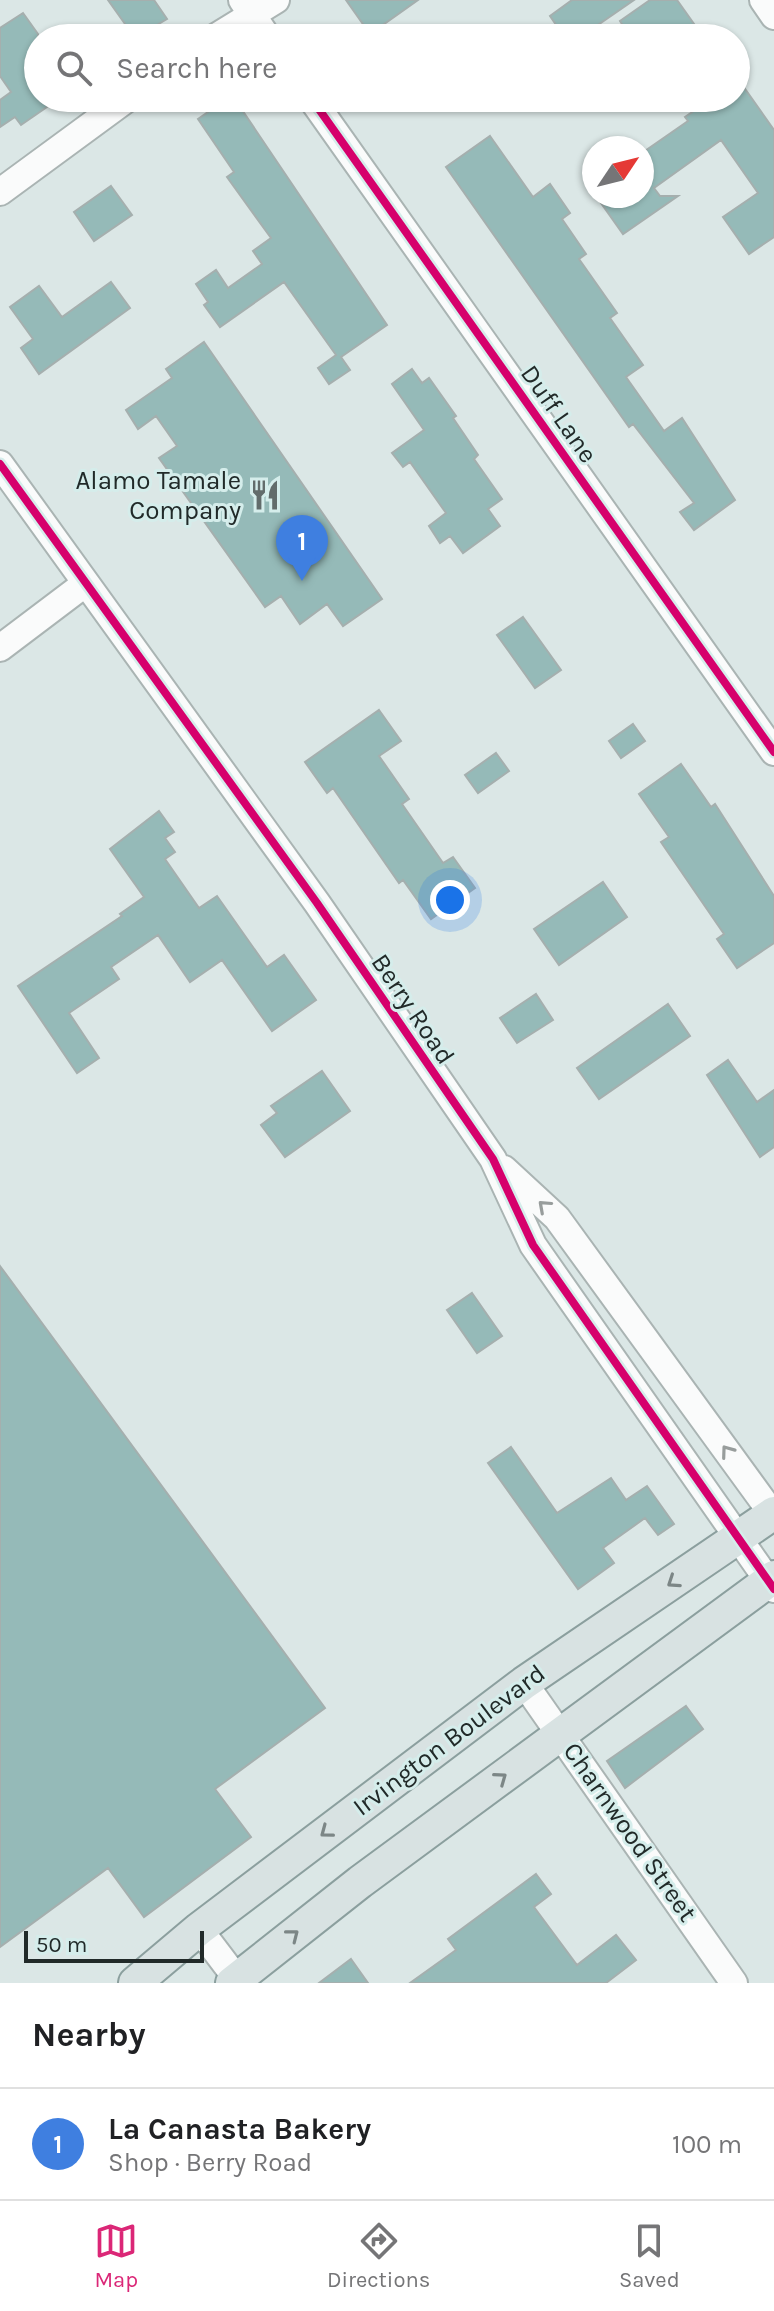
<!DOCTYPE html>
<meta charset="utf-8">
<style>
body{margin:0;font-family:Karla,sans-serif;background:#f2f2f2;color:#202124}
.compass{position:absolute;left:582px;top:136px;width:72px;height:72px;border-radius:50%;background:#fff;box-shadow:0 2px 6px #0004;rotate:55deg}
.scale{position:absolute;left:24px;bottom:20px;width:180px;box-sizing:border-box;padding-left:8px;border:4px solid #212a29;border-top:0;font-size:22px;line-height:28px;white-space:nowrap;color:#212a29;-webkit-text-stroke:6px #d5edeb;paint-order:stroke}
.you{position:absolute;left:450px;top:900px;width:28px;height:28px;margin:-20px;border:6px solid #fff;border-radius:50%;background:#1a73e8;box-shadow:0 0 0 12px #1a73e833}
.badge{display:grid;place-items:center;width:52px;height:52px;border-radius:50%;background:#db2777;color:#fff;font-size:26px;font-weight:700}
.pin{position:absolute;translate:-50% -66px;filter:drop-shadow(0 2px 4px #0008)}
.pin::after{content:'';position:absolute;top:42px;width:28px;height:24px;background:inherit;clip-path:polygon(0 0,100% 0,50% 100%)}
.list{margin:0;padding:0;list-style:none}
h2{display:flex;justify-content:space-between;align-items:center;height:104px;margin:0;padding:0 32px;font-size:34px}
h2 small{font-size:26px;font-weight:400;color:#757577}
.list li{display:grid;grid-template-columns:52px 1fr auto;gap:24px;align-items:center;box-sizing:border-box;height:112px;padding:0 32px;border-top:2px solid #e0e0e0}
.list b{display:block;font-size:30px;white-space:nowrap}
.list p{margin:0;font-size:26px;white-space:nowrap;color:#757577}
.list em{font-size:26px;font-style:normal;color:#757577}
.icon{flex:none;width:44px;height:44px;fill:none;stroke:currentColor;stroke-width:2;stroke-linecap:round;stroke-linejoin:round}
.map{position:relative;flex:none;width:774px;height:1983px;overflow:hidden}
.search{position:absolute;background:#fff;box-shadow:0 2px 6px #0004;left:24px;right:24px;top:24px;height:88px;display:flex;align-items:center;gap:20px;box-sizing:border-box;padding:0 28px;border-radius:44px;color:#757577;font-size:30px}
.sheet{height:216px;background:#fff}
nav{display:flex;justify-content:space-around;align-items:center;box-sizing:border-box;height:112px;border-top:2px solid #e0e0e0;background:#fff;font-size:22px;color:#757577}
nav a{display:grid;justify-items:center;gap:4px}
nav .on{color:#db2777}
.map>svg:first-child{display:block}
</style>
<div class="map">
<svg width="774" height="1983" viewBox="0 0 774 1983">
<rect width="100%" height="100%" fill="#dbe7e6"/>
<!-- building -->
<path fill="#95bab8" stroke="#a5afae" stroke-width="2" d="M108,0h46l13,19 -32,19z
M346,0h72l-48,34z
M572,0h62l-55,38h-14l-15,-22z
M650,0h27l27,38h-73l-11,-17z
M23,13l15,21v64h22l-39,27 -6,-8 -15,10v-27l11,-8 -11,-16v-48z
M736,76l38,54v107l-25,17 -26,-37 35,-24 -37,-53 -67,48 6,8h18l-55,38 -27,-38h46v-43l46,-32 -3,-4 28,-19h23z
M228,98h6l153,227 -46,32 9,13 -21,14 -11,-16 18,-13 -52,-73 -64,45 -16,-22 4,-3 -12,-18 20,-14 12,18 34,-24 -9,-13 18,-13 -44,-61 7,-5 -36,-53z
M490,136l43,61 17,-13 20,29 -8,6 24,35 -7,5 38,54 -7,5 33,47 -17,12 38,54 18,-13 53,82 -41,30 -14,-18 14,-9 -61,-79 -4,3 -183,-260z
M111,186l21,29 -38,26 -20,-29z
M111,282l19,26 -91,66 -18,-26 12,-9 -23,-32 29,-21 23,31z
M204,342l178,257 -39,27 -16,-22 -27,20 -19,-28 -16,11 -106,-149 18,-12 -21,-30 -18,13 -12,-19 46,-32 -6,-9z
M412,369l10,14 7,-5 27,38 -3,2 25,37 -4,4 28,40 -14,10 12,17 -37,27 -13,-17 -10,7 -11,-17 17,-13 -36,-51 -7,5 -11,-14 32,-23 -32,-46z
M523,617l38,53 -26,18 -38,-53z
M379,710l22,31 -22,15 30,43 -7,5 41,59 10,-6 22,31 -44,31 -28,-39 -4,3 -66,-95 -6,5 -22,-31z
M633,724l12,17 -24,17 -12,-17z
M496,753l13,18 -31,22 -13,-18z
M681,764l30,43 4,-3 59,92v47l-37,25 -20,-29 7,-5 -63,-92 8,-5 -30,-43z
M159,811l15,21 -9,6 10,14 -10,7 34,49 18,-12 50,71 17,-12 32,45 -44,31 -50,-71 -32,22 -32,-47 -47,32 8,12 -50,34 30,45 -22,15 -59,-87 104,-70 -2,-2 24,-17 -34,-48z
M603,882l24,35 -68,48 -25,-36z
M536,994l17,26 -36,23 -17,-25z
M668,1004l22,32 -91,63 -22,-31z
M728,1060l29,42 17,-12v57l-14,10 -53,-82z
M322,1071l28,40 -65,46 -24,-32 16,-12 -6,-7z
M0,1266l325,442 -110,81 36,48 -107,80 -36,-49 -108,79z
M472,1293l30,43 -25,17 -30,-43z
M511,1447l46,66 54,-35 15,22 21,-14 27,38 -16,11 -13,-17 -42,30 11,15 -36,26 -90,-126z
M686,1706l17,23 -78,59 -18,-27z
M536,1874l15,20 -17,13 43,58 39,-30 20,25 -30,23h-196l46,-33 -8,-11z
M351,1959l17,24h-49z"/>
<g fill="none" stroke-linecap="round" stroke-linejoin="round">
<!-- minor casing -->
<g stroke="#aab4b3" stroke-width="30">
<path id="minor" d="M242,0l26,38
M763,0l11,16
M214,38l62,-38
M311,98l463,654
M0,192l128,-94
M0,464l317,439 176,256 40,86 241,344
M0,648l86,-65
M504,1169l53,49 217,298
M524,1683l210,300
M199,1929l41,54"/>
</g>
<!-- major casing -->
<g stroke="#8b9f9e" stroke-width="36">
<path id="major" d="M135,1983l64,-54 325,-246 250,-170
M232,1983l128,-101 414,-305"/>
</g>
<!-- minor -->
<use href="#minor" stroke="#fafbfb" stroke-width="26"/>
<!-- major -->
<use href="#major" stroke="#d8e2e2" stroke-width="32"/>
<!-- cycleway casing -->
<g stroke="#d5edeb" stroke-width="13">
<path id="cycleway" d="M311,98l463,654
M0,464l317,439 176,256 40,86 241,344"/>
</g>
<!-- cycleway -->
<use href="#cycleway" stroke="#d6006c" stroke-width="8"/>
</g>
<!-- one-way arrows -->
<defs><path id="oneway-chevron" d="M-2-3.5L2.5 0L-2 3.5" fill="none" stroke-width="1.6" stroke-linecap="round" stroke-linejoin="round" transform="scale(2)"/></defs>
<g stroke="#989d9c">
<use href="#oneway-chevron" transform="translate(544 1206) rotate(-138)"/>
<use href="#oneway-chevron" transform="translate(727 1451) rotate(-126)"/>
</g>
<g stroke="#7c8686">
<use href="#oneway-chevron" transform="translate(673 1582) rotate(146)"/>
<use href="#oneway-chevron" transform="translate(501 1778) rotate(-36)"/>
<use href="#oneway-chevron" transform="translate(326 1832) rotate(143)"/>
<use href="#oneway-chevron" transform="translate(293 1935) rotate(-38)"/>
</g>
<!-- icons -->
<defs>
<g id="restaurant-bare" transform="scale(2.4)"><path d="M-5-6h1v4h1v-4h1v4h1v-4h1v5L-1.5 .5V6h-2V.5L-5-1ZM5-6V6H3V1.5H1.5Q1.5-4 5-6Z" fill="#626c6b" stroke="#d5edeb" stroke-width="2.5" paint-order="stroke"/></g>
</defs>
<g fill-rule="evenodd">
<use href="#restaurant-bare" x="265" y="495"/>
</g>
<g text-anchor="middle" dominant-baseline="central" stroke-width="6" stroke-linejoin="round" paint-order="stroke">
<!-- street labels -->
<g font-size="26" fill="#212a29" stroke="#d5edeb">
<text transform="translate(559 414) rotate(55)">Duff Lane</text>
<text transform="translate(413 1009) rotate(56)">Berry Road</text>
<text transform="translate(449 1740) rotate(-37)">Irvington Boulevard</text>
<text transform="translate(630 1832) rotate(55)">Charnwood Street</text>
</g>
<!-- poi labels -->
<g font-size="26" fill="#212a29" stroke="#d5edeb" text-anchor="end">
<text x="241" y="480">Alamo Tamale<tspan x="241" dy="30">Company</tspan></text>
</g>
</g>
</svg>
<svg class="compass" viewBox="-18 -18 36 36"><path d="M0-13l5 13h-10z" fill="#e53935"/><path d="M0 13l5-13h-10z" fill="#757577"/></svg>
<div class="scale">50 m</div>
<div class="you"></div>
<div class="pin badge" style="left:302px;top:581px;background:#3f7fe0">1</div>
<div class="search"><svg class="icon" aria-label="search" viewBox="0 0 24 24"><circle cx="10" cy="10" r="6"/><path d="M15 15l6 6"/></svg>Search here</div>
</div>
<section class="sheet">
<h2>Nearby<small></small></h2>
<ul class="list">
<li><span class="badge" style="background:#3f7fe0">1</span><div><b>La Canasta Bakery</b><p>Shop · Berry Road</p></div><em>100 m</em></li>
</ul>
</section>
<nav>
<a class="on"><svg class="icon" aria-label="map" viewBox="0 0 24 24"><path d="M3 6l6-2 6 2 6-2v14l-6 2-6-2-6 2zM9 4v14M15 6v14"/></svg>Map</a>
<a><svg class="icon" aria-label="directions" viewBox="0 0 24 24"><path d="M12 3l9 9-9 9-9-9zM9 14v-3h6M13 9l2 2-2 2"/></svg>Directions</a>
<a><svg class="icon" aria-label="saved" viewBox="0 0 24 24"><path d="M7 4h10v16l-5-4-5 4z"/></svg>Saved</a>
</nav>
